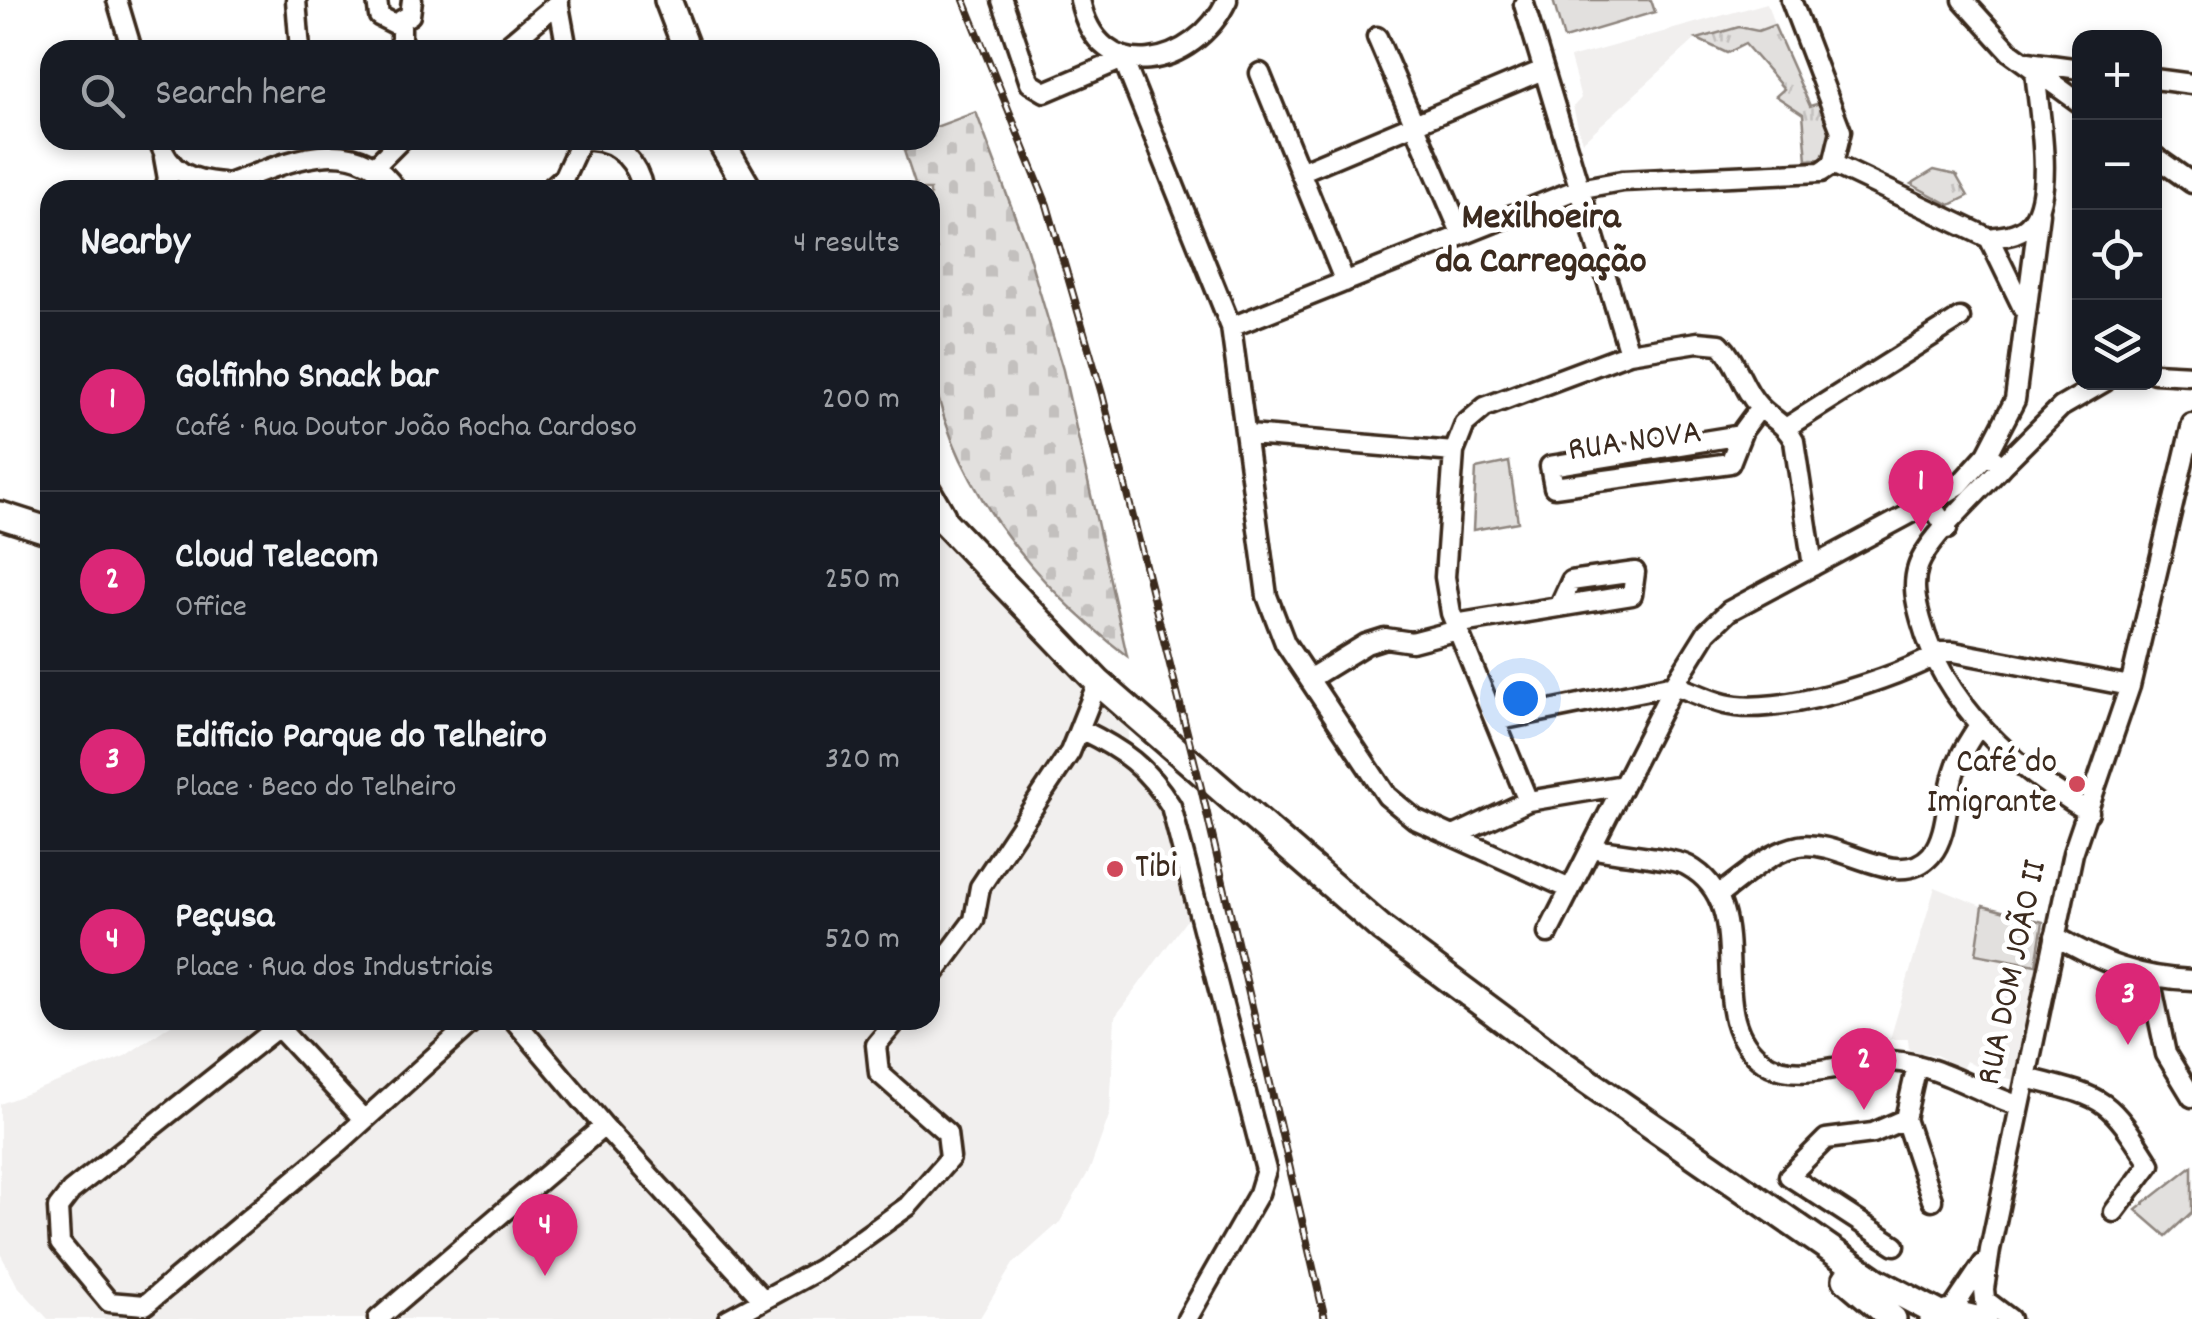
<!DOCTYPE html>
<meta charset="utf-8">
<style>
body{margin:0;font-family:Dekko,sans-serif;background:#242831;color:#f1f3f6}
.controls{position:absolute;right:30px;top:30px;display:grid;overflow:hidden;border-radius:20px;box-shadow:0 5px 15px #0003}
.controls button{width:90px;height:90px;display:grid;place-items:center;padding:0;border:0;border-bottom:2px solid #363941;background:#171b24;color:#f1f3f6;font:50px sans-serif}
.you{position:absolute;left:1520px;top:698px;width:35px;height:35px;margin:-25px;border:8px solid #fff;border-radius:50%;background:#1a73e8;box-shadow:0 0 0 15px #1a73e833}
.badge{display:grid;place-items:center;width:65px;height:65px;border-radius:50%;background:#db2777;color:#fff;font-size:32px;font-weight:700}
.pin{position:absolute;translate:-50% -82px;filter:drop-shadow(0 2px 5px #0008)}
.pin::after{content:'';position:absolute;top:52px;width:35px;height:30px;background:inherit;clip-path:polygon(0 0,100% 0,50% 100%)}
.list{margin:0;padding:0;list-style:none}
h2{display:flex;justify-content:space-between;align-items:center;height:130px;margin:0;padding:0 40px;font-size:42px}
h2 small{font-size:32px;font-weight:400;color:#9ea1a6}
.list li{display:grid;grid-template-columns:65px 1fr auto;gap:30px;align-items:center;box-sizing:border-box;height:180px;padding:0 40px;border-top:2px solid #363941}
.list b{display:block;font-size:38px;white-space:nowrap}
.list p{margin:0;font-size:32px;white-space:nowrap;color:#9ea1a6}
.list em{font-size:32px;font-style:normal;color:#9ea1a6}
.icon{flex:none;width:55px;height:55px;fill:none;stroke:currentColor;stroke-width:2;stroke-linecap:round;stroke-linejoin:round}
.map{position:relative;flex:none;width:2192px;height:1319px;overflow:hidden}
.search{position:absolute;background:#171b24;box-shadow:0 5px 15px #0003;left:40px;top:40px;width:900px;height:110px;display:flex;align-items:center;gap:25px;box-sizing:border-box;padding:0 35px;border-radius:30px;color:#9ea1a6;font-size:38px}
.panel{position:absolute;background:#171b24;box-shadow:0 5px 15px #0003;left:40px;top:180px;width:900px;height:850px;border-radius:30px}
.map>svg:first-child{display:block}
</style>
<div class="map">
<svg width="2192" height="1319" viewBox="0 0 2192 1319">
<defs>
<pattern id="grass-tufts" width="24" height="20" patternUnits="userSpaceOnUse" patternTransform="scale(2.5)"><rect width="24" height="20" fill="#e2e0de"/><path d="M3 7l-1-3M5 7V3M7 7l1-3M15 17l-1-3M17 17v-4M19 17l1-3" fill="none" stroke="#c3c0be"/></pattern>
<pattern id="cemetery-stones" width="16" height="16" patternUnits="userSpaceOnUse" patternTransform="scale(2.5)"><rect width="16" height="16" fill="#e2e0de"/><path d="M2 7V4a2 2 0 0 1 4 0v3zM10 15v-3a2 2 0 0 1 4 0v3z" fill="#c3c0be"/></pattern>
</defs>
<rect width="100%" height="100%" fill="#fff"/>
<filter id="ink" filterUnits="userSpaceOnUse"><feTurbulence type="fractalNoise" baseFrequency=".01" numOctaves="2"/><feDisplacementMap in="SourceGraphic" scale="20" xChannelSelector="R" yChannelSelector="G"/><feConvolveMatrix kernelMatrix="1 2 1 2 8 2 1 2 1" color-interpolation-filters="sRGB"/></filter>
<g filter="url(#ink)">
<!-- built -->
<path fill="#f1efee" d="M1767,3l7,22 -16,6 -19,-4 -43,12 -114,103 -9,-35 8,-9 -11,-40z
M930,507l202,205 -6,39 32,34 42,130 -12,3 -73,99 -5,96 -20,56 -30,53 -47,42 -34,55h-931l-31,-34 -17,-32v-149l125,-48 53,-36h752z
M1935,887l61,25 47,10 -24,153 -4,5 -23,-5 -26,-14 -4,8 -26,-14 -27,-5 -1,-11h-18z"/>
<!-- grass -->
<path fill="url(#grass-tufts)" stroke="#8e857e" stroke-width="2.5" d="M1774,25l36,81 10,-3 13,33 -12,23 -14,1 -4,-46 -27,-18 8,-7 -39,-45 -18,9 -30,-14 42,-12 19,4z
M1934,170l22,5 12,21 -18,9 -39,-21z"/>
<!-- cemetery -->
<path fill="url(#cemetery-stones)" stroke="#8e857e" stroke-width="2.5" d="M976,112l50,134 37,124 64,286c-94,-73 -182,-178 -197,-301 -3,-32 0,-67 0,-100l7,-5 -7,-22v-38h-13l-13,-39 9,-4 -1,-7h18v-11z"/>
<!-- park -->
<path fill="#e2e0de" stroke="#8e857e" stroke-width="2.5" d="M1553,0h98l4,12 -91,27z
M1509,462l9,60 -45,8 3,-61z
M1983,906l60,16 -7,43 -60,-11z
M2192,1166v46l-26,24 -30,-26z"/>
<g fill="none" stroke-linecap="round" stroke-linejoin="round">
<!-- street casing -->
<g stroke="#3b2a1e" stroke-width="25">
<path id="street" d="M117,0l15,50
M296,0l4,50
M377,0l2,16 16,8 15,-9 2,-15
M558,0l9,50
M1002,0l28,83 15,9 78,-33 108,268 347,-138 44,-8 199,-9 12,-8
M1080,0c18,90 115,68 147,0
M1791,0l50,131 -8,33
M1963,0l47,52 70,51
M1524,4l105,349
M1377,37l85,198
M401,50v-27
M502,50l57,-48
M2028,62l52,7
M1260,73l85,209
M2154,79l38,5
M159,140c10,33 32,40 63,43
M591,140c28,1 47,24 52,50
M2154,156l38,27
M1833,164l156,74c15,-2 33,-3 43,-17 23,-30 6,-113 3,-151
M376,165l25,-25
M1300,172l243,-102
M164,190l4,-11 -4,-22
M211,190c60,-19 141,-68 185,0
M549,190l15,-13 17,-37
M1989,238l35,72
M1231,327l36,269 18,47 102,153 28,23 155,70
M2154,373l38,2
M1787,427l173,-109
M1249,435l205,17 11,-28 20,-17 144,-54 69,-11 22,2c18,18 22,45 39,62 13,14 26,17 35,35l19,125
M1741,435l-191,31 4,21 176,-24 13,-33 17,-23
M1454,452l-9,125 6,36 44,108 179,-36
M1987,454l28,-54 24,-187
M2002,466l59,-59 43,-25
M930,488l15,26
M1947,529l-17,-26 29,-18 28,-31 15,12c-22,26 -74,71 -84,101 -6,18 -2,35 3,53 23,85 94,148 168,192
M1455,624l177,-29 3,-23 -64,9 -12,26
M1309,679l57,-35 19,-6 27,4 46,-12
M1674,685c17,6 34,15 51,19 52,13 171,-25 217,-52h12l176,34
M1495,721l33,80 95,-16
M1082,730c41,20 65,37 89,76l95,364 -7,23 -72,126
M1454,836l74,-35
M1591,848c21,5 84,10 97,18 76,42 9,151 76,196 36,24 89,-4 127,-1 47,3 85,31 129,45
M1720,894c24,-18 49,-42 79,-48 42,-7 99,46 132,9 17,-20 15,-57 23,-82 5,-18 15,-32 25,-48
M1548,933l126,-248 33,-53 22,-21 201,-108
M2055,936c47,27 83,42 137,44
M2150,978l16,76 26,43
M930,979l44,-59 6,-33 90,-135 28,-70
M514,1020l90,106 158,172
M1917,1065l-12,54 27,81
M2027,1078c77,20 80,17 123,86l-36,48
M364,1120l-86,-93 -207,164 -13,17 2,35 49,59 36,3 196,-164 134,-121
M1895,1245l-106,-69 37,-37 47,-6 32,-14
M1985,1300l25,19
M1950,1313l33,-49
M378,1319l226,-193
M728,1319l92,-50 88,-63 42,-48 -3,-25 -68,-60 -3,-28 21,-25
M1987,1319l-3,-30 6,-39 83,-397 57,-167 62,-262"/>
</g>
<!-- secondary casing -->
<g stroke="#3b2a1e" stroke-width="32">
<path id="secondary" d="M668,0l19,50
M721,142l28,48
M930,507l168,175 284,247 181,135 313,217 65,34
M0,515l50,16
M1846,1279l47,40
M1933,1319l17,-6 26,6"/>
</g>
<!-- street -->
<use href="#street" stroke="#fff" stroke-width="18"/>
<!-- secondary -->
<use href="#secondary" stroke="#fff" stroke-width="25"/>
<!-- rail casing -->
<g stroke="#3b2a1e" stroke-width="8">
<path id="rail" d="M964,0l83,205 55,189 99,394 124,531"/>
</g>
<!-- rail -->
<use href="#rail" stroke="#fff" stroke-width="4" stroke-dasharray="11" stroke-linecap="butt"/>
</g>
</g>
<!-- markers -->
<g fill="#d1495b" stroke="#fff" stroke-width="4">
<circle cx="2077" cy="784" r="10"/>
<circle cx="1115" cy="869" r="10"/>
</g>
<g text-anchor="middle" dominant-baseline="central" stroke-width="10" stroke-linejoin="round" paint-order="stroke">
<!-- street labels -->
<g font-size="35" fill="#3b2a1e" stroke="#fff">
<text transform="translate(1635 443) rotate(-8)">RUA NOVA</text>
<text transform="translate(2014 973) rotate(-78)">RUA DOM JOÃO II</text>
</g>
<!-- poi labels -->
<g font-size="35" fill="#3b2a1e" stroke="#fff" text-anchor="end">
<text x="2057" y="764">Café do<tspan x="2057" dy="40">Imigrante</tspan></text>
<text x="1135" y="869" text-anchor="start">Tibi</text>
</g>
<!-- neighbourhood labels -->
<g font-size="38" font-weight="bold" fill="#3b2a1e" stroke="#fff">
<text x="1541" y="219">Mexilhoeira<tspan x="1541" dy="44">da Carregação</tspan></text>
</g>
</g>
</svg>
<div class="controls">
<button>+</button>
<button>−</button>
<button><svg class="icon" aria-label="locate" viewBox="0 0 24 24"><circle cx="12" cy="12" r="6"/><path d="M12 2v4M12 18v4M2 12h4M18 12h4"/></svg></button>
<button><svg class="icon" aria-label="layers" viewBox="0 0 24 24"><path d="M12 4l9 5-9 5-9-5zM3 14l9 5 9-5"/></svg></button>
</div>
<div class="you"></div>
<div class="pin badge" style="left:1921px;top:532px">1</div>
<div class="pin badge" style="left:1864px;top:1110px">2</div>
<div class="pin badge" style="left:2128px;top:1045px">3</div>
<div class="pin badge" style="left:545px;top:1276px">4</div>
<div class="search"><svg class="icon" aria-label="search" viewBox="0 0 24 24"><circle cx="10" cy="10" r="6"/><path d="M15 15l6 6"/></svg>Search here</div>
<section class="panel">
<h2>Nearby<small>4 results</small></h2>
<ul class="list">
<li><span class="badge">1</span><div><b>Golfinho Snack bar</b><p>Café · Rua Doutor João Rocha Cardoso</p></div><em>200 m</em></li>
<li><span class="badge">2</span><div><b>Cloud Telecom</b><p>Office</p></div><em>250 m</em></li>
<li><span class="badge">3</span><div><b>Edificio Parque do Telheiro</b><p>Place · Beco do Telheiro</p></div><em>320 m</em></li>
<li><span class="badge">4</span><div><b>Peçusa</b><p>Place · Rua dos Industriais</p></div><em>520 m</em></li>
</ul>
</section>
</div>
